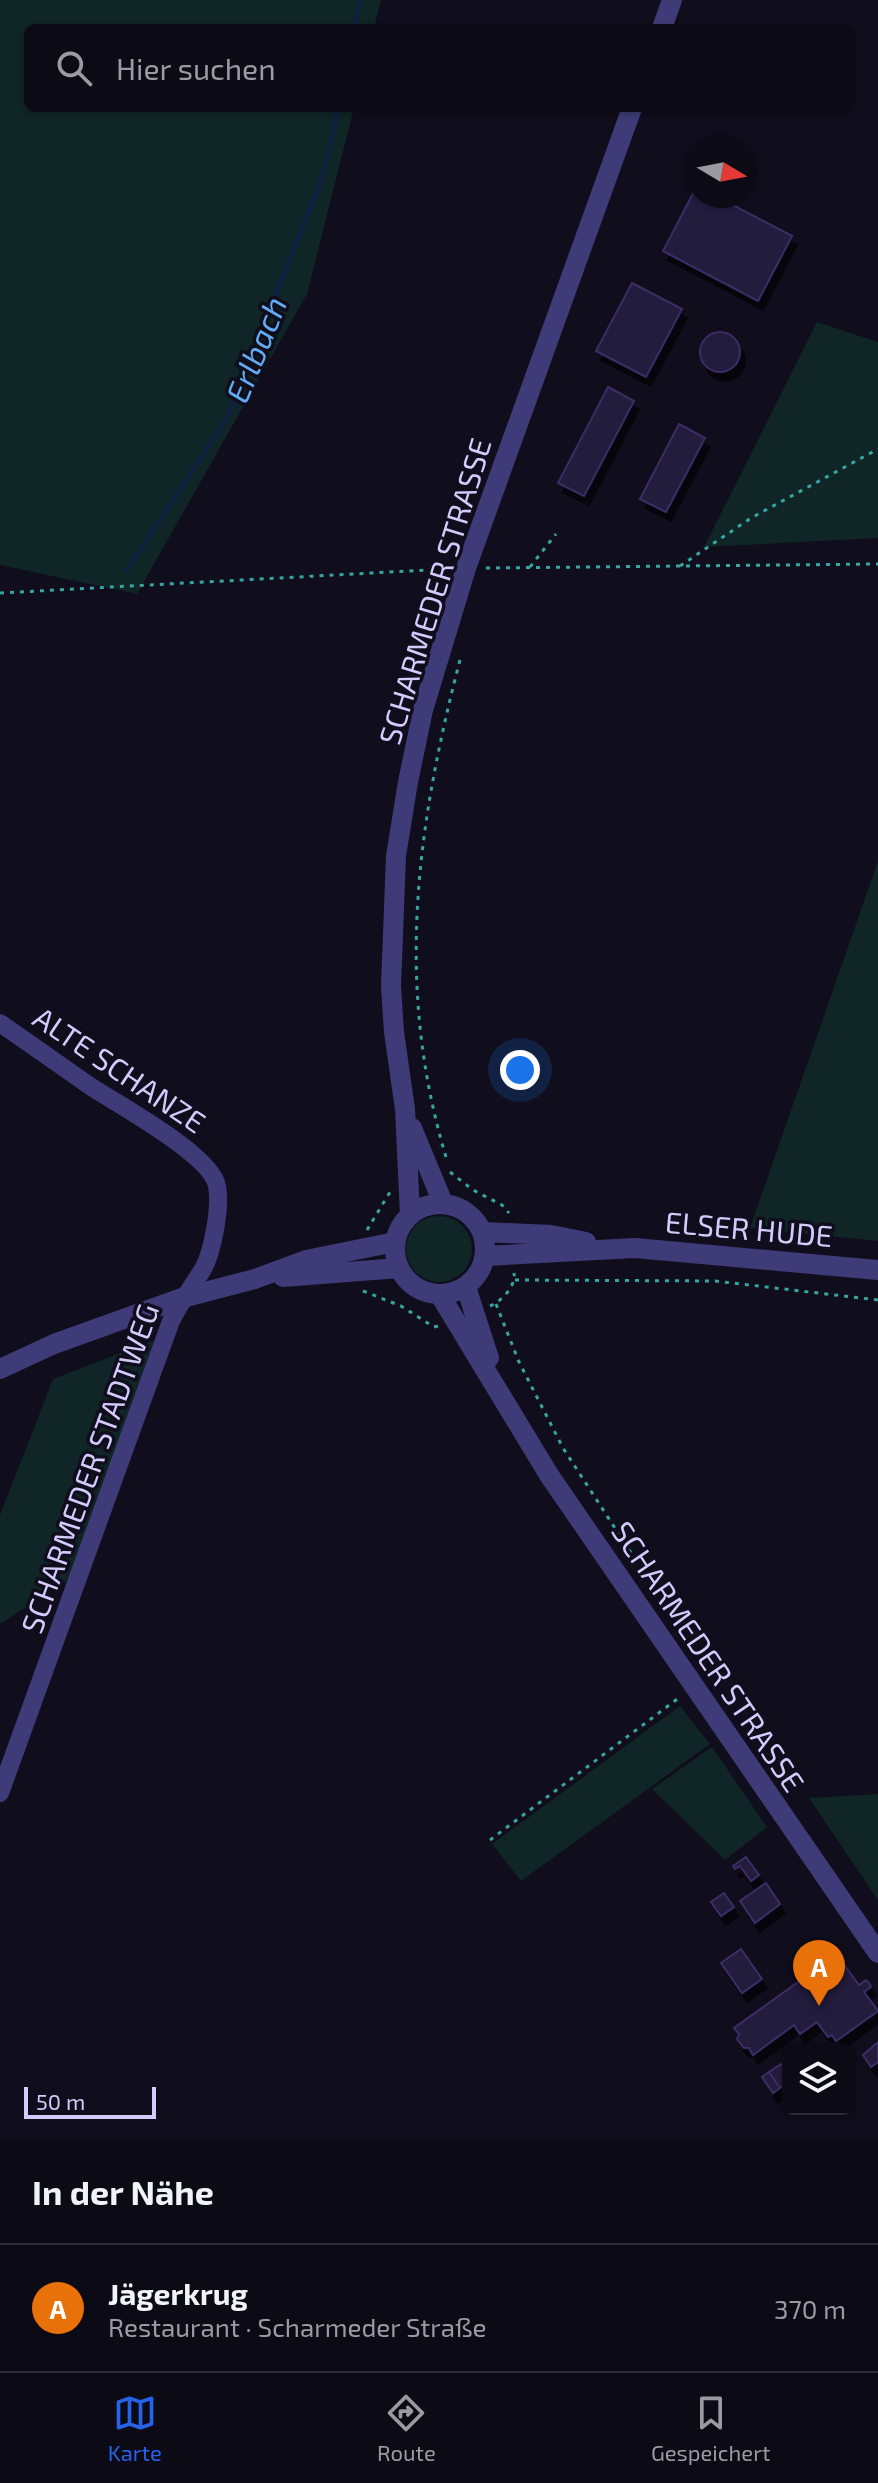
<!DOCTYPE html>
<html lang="de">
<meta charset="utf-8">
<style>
body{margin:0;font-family:"Exo 2",sans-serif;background:#1a1822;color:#f1f3f6}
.controls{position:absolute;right:24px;bottom:24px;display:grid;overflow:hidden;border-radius:12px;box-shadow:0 2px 6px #0004}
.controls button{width:72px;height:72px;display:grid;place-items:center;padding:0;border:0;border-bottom:2px solid #2c2b34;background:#0c0a15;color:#f1f3f6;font:40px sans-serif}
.compass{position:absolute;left:686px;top:136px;width:72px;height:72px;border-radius:50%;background:#0c0a15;box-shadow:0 2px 6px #0004;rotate:100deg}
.scale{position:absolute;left:24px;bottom:20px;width:132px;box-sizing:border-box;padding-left:8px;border:4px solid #d2cbfb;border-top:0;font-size:22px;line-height:28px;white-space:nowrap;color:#d2cbfb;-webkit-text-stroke:6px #100d1c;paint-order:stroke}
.you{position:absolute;left:520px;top:1070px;width:28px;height:28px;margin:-20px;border:6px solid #fff;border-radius:50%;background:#1a73e8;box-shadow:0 0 0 12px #1a73e833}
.badge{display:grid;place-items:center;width:52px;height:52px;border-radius:50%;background:#2563eb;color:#fff;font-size:26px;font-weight:700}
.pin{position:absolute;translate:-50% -66px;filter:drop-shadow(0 2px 4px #0008)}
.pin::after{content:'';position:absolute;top:42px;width:28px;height:24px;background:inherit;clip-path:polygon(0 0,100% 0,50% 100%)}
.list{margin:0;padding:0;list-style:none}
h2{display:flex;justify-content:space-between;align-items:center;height:104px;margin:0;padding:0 32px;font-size:34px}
h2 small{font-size:26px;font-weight:400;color:#9a9aa0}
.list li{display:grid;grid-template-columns:52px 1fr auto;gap:24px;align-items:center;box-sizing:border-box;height:128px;padding:0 32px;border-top:2px solid #2c2b34}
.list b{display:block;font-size:30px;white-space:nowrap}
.list p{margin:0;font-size:26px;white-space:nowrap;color:#9a9aa0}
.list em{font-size:26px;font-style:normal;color:#9a9aa0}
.icon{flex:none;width:44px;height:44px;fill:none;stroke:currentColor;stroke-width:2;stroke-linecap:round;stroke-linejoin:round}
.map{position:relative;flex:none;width:878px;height:2139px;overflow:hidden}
.search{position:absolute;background:#0c0a15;box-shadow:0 2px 6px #0004;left:24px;right:24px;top:24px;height:88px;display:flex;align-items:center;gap:20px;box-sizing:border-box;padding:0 28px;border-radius:12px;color:#9a9aa0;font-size:30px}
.sheet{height:232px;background:#0c0a15}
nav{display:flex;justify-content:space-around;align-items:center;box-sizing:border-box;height:112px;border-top:2px solid #2c2b34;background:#0c0a15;font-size:22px;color:#9a9aa0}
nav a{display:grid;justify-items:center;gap:4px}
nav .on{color:#2563eb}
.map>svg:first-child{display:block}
</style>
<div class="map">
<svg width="878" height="2139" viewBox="0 0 878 2139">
<defs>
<filter id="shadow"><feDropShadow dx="5" dy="9" stdDeviation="0" flood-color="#0009"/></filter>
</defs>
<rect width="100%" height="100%" fill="#100d1c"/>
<!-- green -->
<path fill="#102525" d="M0,0h381l-7,28h-346v80h326l-47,186 -170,300 -137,-29z
M817,322l61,20v196l-174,9z
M878,861v380l-128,-13z
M406 1249a33 33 0 1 1 66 0a33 33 0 1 1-66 0Z
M154,1340l-82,238 -72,46v-109l53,-136z
M680,1706l30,38 -189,137 -29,-37z
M712,1747l55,80 -42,33 -73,-71z
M878,1794v106l-69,-102z"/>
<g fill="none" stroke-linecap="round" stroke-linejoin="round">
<!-- stream -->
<path stroke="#0f203e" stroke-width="5" d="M354,28l6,-28
M127,570l100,-152 97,-245 14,-65"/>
</g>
<!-- building -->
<path fill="#221a3c" stroke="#3b2e66" stroke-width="2" filter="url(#shadow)" d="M697,186l1,10h18l76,40 -34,65 -95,-50z
M632,283l50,26 -36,68 -50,-26z
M700 352a20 20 0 1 1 40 0a20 20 0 1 1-40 0Z
M608,387l26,14 -50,95 -26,-13z
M679,424l26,14 -39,74 -26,-13z
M746,1857l13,18 -8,6 -11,-15 -5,3 -2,-3z
M766,1883l14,21 -25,19 -15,-22z
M724,1893l10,14 -13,9 -10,-14z
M741,1949l21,30 -20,14 -21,-30z
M843,1963l16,22 7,-5 3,3 2,4 -7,5 14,19 -42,30 -4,-6 -4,2 -11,-15 -17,12 -6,-9 -41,30 -4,-7h-5l-7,-9 2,-5 -5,-6 67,-48 6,9z
M878,2042v20l-7,5 -8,-12z
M781,2064l7,10v8l-8,6 -11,-16z
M769,2072l11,16 -7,5 -11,-16z"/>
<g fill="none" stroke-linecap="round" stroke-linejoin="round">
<!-- path -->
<path stroke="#35a6a2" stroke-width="3" stroke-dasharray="4 6" stroke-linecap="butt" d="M680,566l71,-48 127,-69
M530,567l26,-33
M486,568l392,-4
M0,593l446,-24
M446,1157c-51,-170 -30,-328 14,-497
M450,1172l23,18 29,15 7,8
M367,1230l23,-38
M515,1280l200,1 163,19
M363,1291l38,15 33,21 4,-1
M496,1304l23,58 44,86 129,199
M490,1306c12,-5 26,-20 24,-33
M490,1840l190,-143"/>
<!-- minor -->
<path stroke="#3f3b78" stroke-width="18" d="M0,1023c30,21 60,42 90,63 27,18 122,69 127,100 4,20 -4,65 -14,83 -11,18 -23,33 -32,52l-171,472"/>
<!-- tertiary -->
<path stroke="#3f3b78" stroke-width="20" d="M662,28l10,-28
M412,1128l31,75
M395 1249a45 45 0 1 1 90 0a45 45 0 1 1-90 0Z
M410,1215l-5,-106 -11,-77 -3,-46 5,-130 12,-74 15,-72 43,-142 166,-460
M483,1232l68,3 35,7
M485,1256l150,-8 243,22
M283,1277l116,-9
M466,1287l23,71
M440,1295l109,180 329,478
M0,1369l54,-25 128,-46 73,-19 51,-19 89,-18"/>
</g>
<g text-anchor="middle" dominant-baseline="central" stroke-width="7" stroke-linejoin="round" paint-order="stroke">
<!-- street labels -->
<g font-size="30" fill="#d2cbfb" stroke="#100d1c">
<text transform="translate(434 591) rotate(-73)">SCHARMEDER STRASSE</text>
<text transform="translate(120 1069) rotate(34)">ALTE SCHANZE</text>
<text transform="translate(749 1228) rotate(5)">ELSER HUDE</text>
<text transform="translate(89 1468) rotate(-70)">SCHARMEDER STADTWEG</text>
<text transform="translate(709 1656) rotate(56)">SCHARMEDER STRASSE</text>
</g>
<!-- water labels -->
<g font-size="32" font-style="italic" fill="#61acf4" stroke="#100d1c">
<text transform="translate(255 349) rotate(-68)">Erlbach</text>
</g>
</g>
</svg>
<div class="controls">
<button><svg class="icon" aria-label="layers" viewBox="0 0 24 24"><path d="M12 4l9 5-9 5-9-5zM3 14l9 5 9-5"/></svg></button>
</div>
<svg class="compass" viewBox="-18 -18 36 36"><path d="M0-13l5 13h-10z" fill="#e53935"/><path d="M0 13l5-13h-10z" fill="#9a9aa0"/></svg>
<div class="scale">50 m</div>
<div class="you"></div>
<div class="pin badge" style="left:819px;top:2006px;background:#e8710a">A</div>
<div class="search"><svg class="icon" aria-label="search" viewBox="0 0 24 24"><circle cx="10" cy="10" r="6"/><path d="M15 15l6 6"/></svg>Hier suchen</div>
</div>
<section class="sheet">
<h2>In der Nähe<small></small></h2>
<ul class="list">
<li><span class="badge" style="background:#e8710a">A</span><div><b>Jägerkrug</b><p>Restaurant · Scharmeder Straße</p></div><em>370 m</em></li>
</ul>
</section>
<nav>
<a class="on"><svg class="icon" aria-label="map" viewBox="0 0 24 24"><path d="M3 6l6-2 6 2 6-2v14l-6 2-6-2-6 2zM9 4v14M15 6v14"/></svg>Karte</a>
<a><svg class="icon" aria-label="directions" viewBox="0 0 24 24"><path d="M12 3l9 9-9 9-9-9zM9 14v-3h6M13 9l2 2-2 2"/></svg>Route</a>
<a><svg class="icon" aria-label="saved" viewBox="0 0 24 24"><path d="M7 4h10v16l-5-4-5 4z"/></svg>Gespeichert</a>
</nav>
